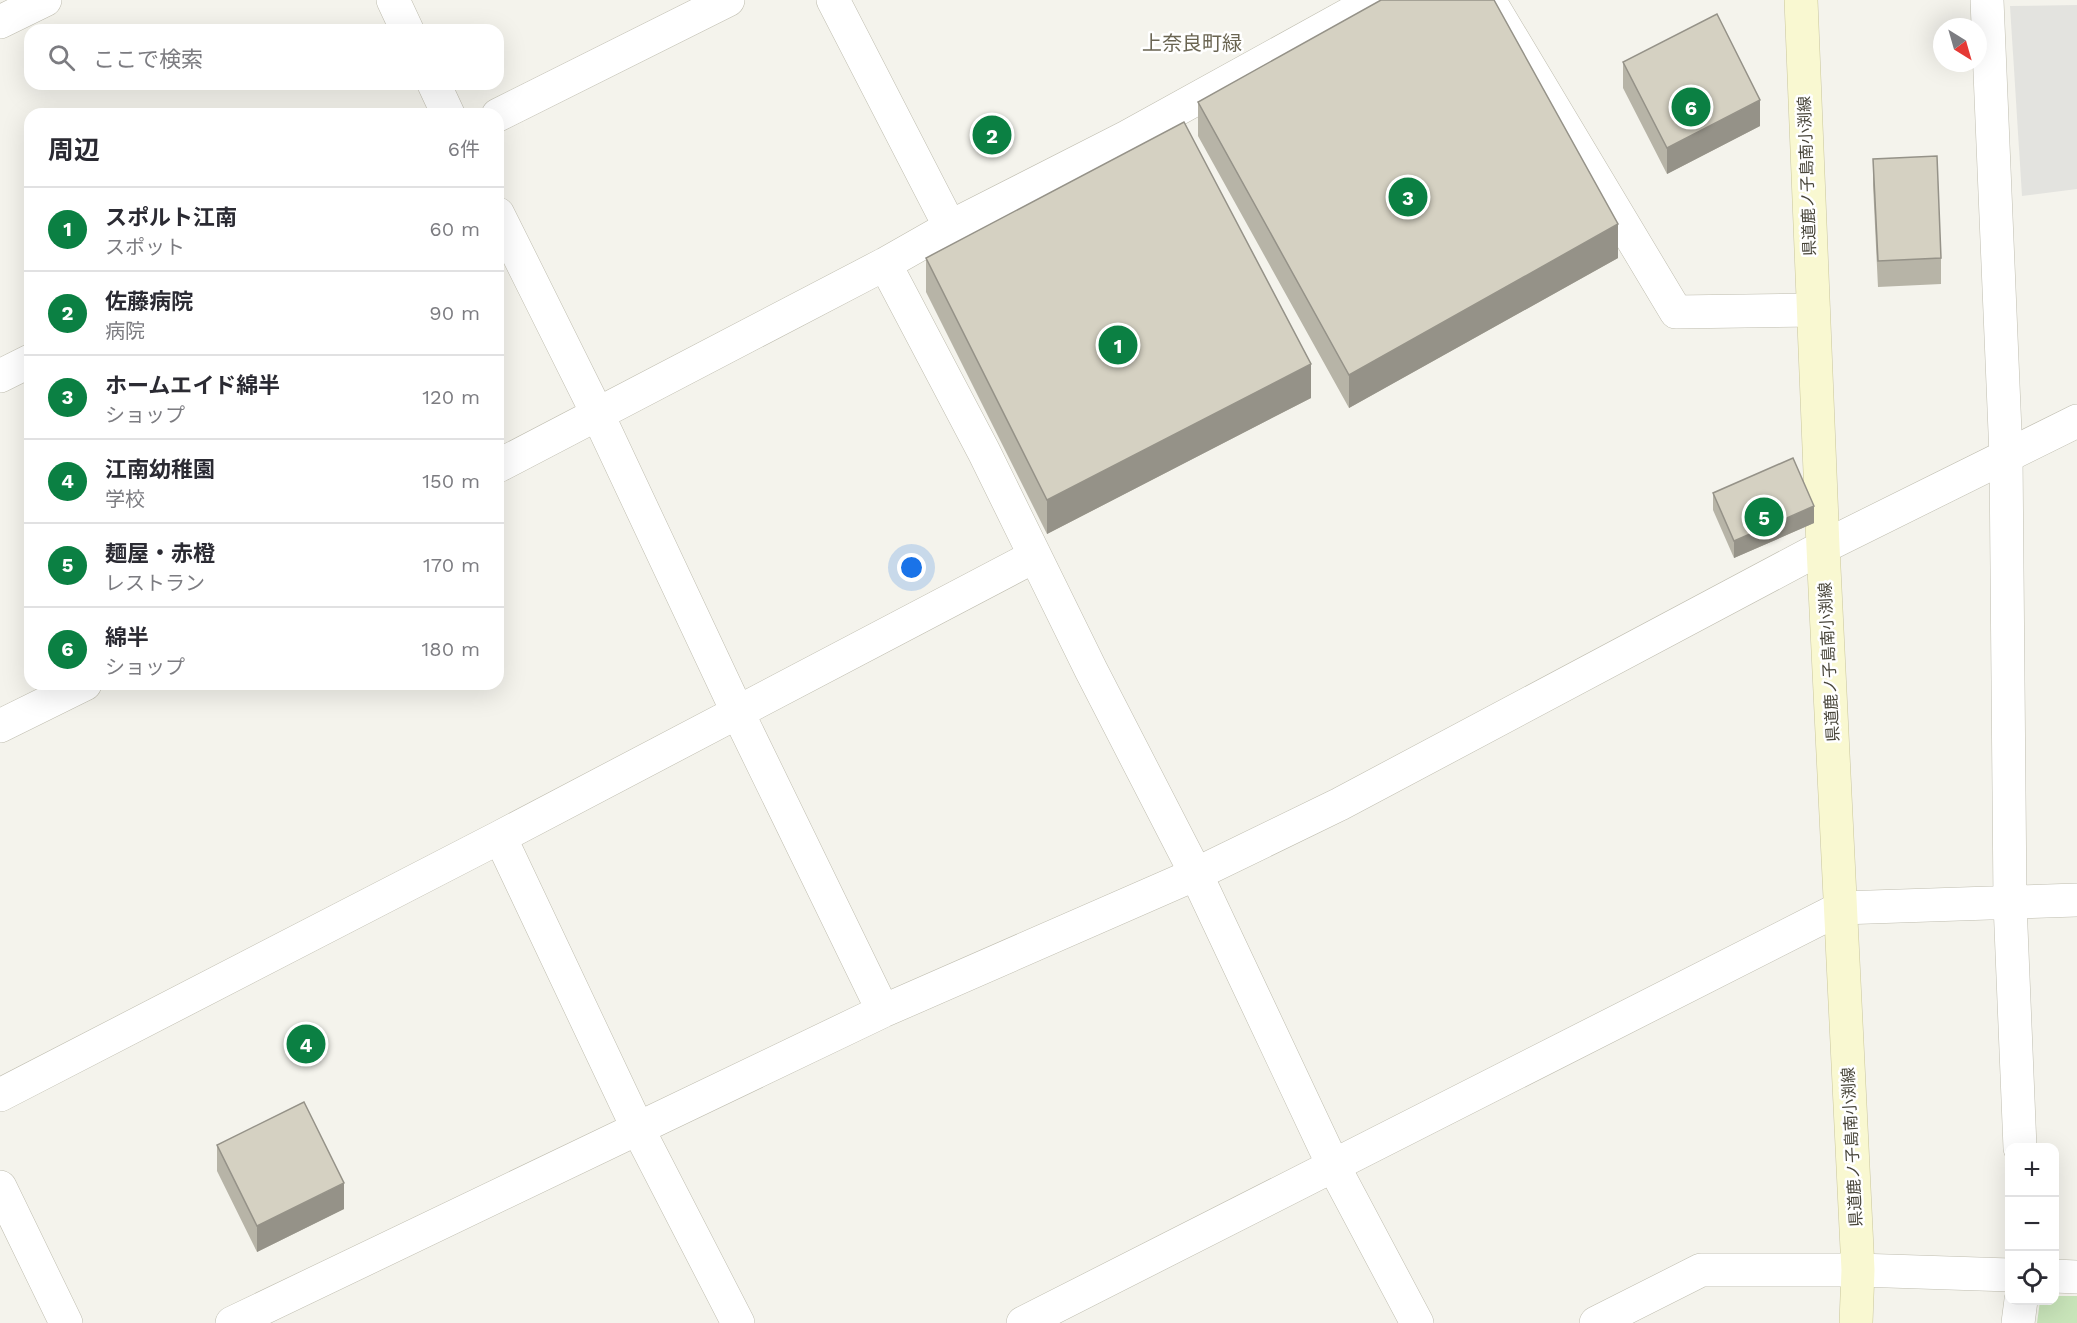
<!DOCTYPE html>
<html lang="ja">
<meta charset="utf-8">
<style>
body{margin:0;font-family:"Work Sans","Noto Sans JP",sans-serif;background:#f7f7f7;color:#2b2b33}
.controls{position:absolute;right:18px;bottom:18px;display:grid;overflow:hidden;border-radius:12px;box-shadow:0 6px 24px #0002}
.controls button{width:54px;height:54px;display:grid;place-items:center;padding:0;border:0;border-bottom:2px solid #e1e1e2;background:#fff;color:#2b2b33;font:30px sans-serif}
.compass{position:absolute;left:1933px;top:18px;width:54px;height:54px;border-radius:50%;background:#fff;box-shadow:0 6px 24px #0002;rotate:143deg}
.you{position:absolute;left:912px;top:568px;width:21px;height:21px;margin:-15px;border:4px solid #fff;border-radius:50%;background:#1a73e8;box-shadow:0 0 0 9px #1a73e833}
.badge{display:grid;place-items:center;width:39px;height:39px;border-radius:50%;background:#0b8043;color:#fff;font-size:20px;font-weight:700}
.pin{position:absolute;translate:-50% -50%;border:3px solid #fff;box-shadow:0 2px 6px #0006}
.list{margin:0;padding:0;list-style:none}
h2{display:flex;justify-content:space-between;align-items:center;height:78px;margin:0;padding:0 24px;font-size:26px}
h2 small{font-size:20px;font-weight:400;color:#7c7c81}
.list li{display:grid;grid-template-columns:39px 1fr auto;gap:18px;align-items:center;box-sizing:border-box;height:84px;padding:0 24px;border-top:2px solid #e1e1e2}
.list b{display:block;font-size:22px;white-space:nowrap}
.list p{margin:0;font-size:20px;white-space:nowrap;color:#7c7c81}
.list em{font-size:20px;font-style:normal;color:#7c7c81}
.icon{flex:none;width:33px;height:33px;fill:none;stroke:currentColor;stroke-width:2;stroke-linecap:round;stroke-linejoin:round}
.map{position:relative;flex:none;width:2077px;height:1323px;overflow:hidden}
.search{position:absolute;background:#fff;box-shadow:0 6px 24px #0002;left:24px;top:24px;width:480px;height:66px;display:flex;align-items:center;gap:15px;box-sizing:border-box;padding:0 21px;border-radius:18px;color:#7c7c81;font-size:22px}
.panel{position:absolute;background:#fff;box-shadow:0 6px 24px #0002;left:24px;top:108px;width:480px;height:582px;border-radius:18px}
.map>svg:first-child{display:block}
</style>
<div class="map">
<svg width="2077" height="1323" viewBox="0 0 2077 1323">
<rect width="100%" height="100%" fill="#f4f3ec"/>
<!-- green -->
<path fill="#c8e4b9" d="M2055,1296h22v27h-40l3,-22 14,-1z"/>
<!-- parking -->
<path fill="#e3e3df" d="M2077,5v184l-55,7 -12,-190z"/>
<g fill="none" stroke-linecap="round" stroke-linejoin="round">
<!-- minor casing -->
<g stroke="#bfbdaf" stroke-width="34">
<path id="minor" d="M833,0l117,227
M1489,0l187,312 137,-2
M1987,0l19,456 4,447 10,245
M0,22l45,-22
M498,115l230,-115
M885,264l99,188 107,218 105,204 137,291 84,158
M0,376l30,-15
M498,466l387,-202 65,-37 177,-90 248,-137
M0,726l85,-42
M500,837l138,292 100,194
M0,1095l500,-258 535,-281
M0,1187l66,136
M2054,1276l23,1
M1023,1323l818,-415 236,-8
M1596,1323l105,-53h157l152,5
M2018,1323l3,-23"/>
</g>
<!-- tertiary casing -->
<g stroke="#bfbdaf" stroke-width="34">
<path id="tertiary" d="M393,0l14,30
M434,84l14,30
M498,214l99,199 140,298 146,300
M232,1323l651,-312 313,-137 144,-70 483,-257 254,-126"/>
</g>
<!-- secondary casing -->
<g stroke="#c9c69c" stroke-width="34">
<path id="secondary" d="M1801,0l22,547 35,723 -2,53"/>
</g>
<!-- minor -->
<use href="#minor" stroke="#fff" stroke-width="33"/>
<!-- tertiary -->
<use href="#tertiary" stroke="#fff" stroke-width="33"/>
<!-- secondary -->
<use href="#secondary" stroke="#f9f8d1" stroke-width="33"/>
</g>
<!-- wall -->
<path fill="#b7b4a7" d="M1623,62l137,64 -93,48 -44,-86z
M1198,102l420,156 -269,150 -151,-272z
M1873,159l68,99v26l-63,3 -5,-102z
M926,258l385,140 -264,136 -121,-242z
M1713,493l101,30 -80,35 -21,-48z
M217,1145l127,64 -87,43 -40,-81z"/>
<!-- shaded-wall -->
<path fill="#959288" d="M1760,100v26l-93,48v-26z
M1618,224v34l-269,150v-33z
M1311,364v34l-264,136v-34z
M1814,506v17l-80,35v-17z
M344,1183v26l-87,43v-26z"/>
<!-- building -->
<path fill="#d5d1c2" stroke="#959288" stroke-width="1.5" d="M1381,0h113l124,224 -269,151 -151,-273z
M1717,14l43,86 -93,48 -44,-86z
M1184,122l127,242 -264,136 -121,-242z
M1937,156l4,102 -63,3 -5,-102z
M1793,458l21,48 -80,35 -21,-48z
M304,1102l40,81 -87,43 -40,-81z"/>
<g text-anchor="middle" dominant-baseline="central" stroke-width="5" stroke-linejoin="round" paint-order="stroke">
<!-- street labels -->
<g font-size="16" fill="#48453a" stroke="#fff">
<text transform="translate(1807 176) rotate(-92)">県道鹿ノ子島南小渕線</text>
<text transform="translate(1829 662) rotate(-93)">県道鹿ノ子島南小渕線</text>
<text transform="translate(1852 1147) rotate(-93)">県道鹿ノ子島南小渕線</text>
</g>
<!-- quarter labels -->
<g font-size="20" fill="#6a6552" stroke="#fff">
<text x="1192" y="43">上奈良町緑</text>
</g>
</g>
</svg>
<div class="controls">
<button>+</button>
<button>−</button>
<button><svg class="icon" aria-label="locate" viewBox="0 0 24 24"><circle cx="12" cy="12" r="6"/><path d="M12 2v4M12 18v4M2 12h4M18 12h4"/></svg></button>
</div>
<svg class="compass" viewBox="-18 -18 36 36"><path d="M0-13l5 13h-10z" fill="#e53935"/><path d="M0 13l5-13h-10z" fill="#7c7c81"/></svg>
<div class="you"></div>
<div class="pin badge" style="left:1118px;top:345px">1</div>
<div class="pin badge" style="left:992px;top:135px">2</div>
<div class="pin badge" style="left:1408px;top:197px">3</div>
<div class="pin badge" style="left:306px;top:1044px">4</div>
<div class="pin badge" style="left:1764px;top:517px">5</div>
<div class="pin badge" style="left:1691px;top:107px">6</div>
<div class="search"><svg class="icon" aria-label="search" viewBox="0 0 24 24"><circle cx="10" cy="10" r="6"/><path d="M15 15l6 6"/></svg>ここで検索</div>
<section class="panel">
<h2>周辺<small>6件</small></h2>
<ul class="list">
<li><span class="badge">1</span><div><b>スポルト江南</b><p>スポット</p></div><em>60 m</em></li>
<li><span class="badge">2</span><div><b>佐藤病院</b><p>病院</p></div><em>90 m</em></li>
<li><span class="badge">3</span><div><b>ホームエイド綿半</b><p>ショップ</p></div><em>120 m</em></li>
<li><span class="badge">4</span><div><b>江南幼稚園</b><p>学校</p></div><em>150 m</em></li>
<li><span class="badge">5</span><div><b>麺屋・赤橙</b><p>レストラン</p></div><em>170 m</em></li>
<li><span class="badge">6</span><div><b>綿半</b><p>ショップ</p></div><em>180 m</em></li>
</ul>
</section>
</div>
